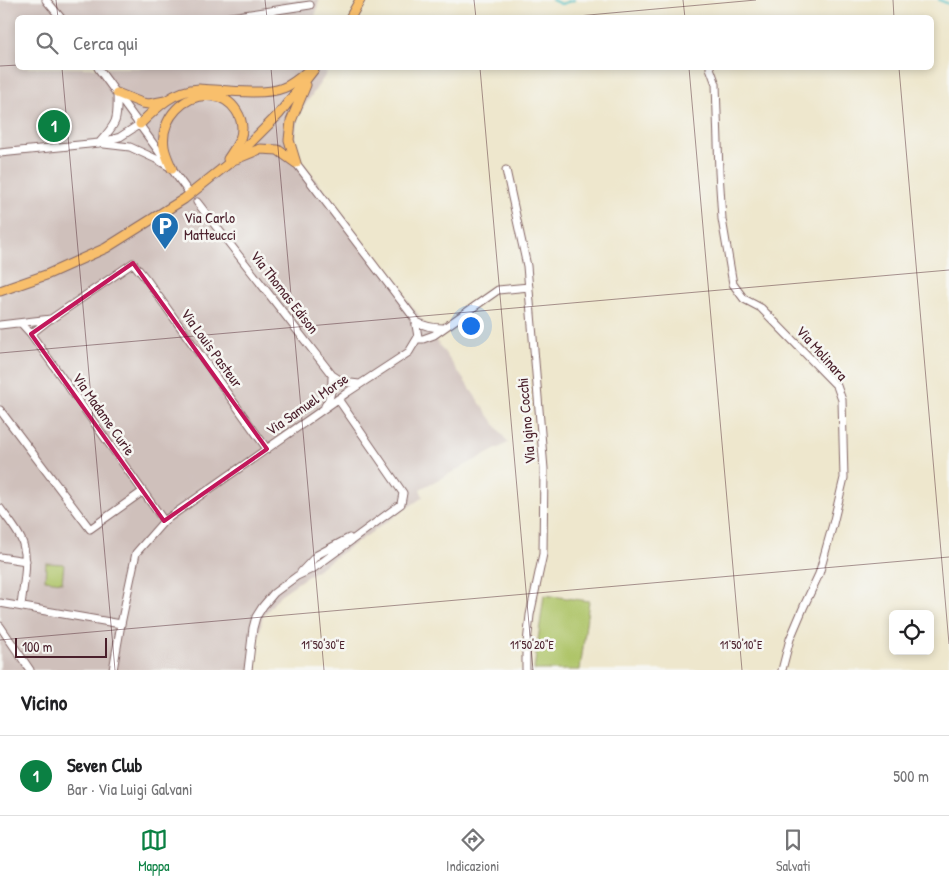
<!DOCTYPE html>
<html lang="it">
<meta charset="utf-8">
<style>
body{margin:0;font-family:"Patrick Hand",sans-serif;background:#f6f6f6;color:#202124}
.controls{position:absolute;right:15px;bottom:15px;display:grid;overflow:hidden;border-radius:8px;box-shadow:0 2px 8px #0003}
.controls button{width:45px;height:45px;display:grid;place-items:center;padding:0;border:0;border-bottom:1px solid #e0e0e0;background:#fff;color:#202124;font:25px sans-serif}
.scale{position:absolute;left:15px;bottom:12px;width:92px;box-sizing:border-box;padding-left:5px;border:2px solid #4a1f2b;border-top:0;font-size:14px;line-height:18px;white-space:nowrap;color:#4a1f2b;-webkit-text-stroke:4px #f6f6f2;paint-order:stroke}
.you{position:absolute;left:470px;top:325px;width:18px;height:18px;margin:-12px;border:4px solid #fff;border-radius:50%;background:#1a73e8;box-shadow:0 0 0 8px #1a73e833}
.badge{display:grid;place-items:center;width:32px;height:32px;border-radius:50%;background:#0b8043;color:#fff;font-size:16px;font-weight:700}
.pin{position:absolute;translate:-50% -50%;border:2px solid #fff;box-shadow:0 1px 5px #0006}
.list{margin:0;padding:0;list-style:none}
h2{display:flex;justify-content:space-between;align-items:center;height:65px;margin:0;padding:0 20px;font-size:21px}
h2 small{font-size:16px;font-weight:400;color:#757577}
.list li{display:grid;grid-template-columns:32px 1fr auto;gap:15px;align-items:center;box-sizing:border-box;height:80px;padding:0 20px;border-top:1px solid #e0e0e0}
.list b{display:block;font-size:19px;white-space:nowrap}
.list p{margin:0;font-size:16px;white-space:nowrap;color:#757577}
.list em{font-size:16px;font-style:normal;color:#757577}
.icon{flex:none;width:28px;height:28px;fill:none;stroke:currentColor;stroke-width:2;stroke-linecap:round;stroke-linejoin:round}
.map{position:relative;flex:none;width:949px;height:670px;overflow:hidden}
.search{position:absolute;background:#fff;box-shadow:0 2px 8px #0003;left:15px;right:15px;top:15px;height:55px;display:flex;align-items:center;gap:12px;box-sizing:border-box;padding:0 18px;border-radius:8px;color:#757577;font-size:19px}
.sheet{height:145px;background:#fff}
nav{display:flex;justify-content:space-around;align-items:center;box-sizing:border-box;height:70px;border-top:1px solid #e0e0e0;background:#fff;font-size:14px;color:#757577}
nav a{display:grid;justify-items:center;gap:2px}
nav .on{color:#0b8043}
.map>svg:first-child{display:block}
</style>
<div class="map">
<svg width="949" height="670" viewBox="0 0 949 670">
<rect width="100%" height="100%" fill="#f6f6f2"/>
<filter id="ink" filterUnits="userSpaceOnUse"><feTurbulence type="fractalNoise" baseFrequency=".02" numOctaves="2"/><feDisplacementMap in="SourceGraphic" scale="10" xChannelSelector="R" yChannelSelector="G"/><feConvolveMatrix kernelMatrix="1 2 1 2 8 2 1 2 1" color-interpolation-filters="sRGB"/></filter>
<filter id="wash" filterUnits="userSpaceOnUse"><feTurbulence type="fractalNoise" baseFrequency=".0096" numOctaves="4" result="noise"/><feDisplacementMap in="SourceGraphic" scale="20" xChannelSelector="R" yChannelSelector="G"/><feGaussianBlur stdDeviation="1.12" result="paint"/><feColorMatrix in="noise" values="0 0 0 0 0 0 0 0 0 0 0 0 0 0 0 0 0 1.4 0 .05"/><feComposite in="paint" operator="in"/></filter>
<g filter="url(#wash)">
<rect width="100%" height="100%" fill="#eee7cd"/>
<!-- industrial -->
<path fill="#cfc0bb" d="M0,0h319l-4,17 -297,1v50h304l5,5 -29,42 -4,27 6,17 117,154 91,130 -88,46 3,8 -143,98 -18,23 -8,52h-254z"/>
<!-- green -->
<path fill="#aec468" stroke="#7c724a" d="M46,563l18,1 -2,18 -17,-2z
M544,595l45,6 -9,69h-46z"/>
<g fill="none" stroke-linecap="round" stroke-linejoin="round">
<!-- stream -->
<path stroke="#53c1c7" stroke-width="2" d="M552,0l9,4 13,-4
M939,0l10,4"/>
</g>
</g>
<g filter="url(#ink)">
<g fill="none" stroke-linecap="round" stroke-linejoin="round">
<!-- minor casing -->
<g stroke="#836564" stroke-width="9">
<path id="minor" d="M46,0l15,18
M224,18l86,-13
M98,68l89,122
M710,68l6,16 3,88 3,47 11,65 11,15 17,9 76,78 5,14 2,78 -11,46 -14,50 -15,32 -14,33 -8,31
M99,143c18,-20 19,-22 18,-50
M104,144l26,3 26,12 12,7
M0,153l99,-10 21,-6 20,-13
M506,170l21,96 17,203 -1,85 -13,61 -4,37v18
M197,202l135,173 11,7 16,2
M415,321c10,6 18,7 28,7
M21,323l10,11 133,187
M0,325l51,-6 82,-56 14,17 120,169
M31,334l19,-15
M417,339h6l11,-4 64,-45 31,-3
M325,406c7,-10 7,-19 7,-31
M0,410l90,119 52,-37
M0,508c7,10 20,25 23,36 6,20 0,42 -2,62
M0,557l26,4
M301,572l16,-17 32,-17
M0,603l121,21
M0,626l30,44
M113,670l8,-46 15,-71 28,-32 184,-129 61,-40 9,-15 -3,-18 -119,-156
M248,670l5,-42 3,-11 7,-11 11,-13 23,-17 17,-8 87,-64 2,-11 -65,-94"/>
</g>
<!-- major casing -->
<g stroke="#836564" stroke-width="11">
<path id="major" d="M350,18l10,-18
M117,93l25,10 7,1 16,-3
M140,124c17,-17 34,-34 59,-35 21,1 66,7 84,-1 11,-4 20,-13 28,-20
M236,159l24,-10 18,1 18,13
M296,163l-7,-23 2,-19 15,-36
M172,169c-3,-7 -7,-15 -8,-22 -4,-28 20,-55 49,-51 20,2 34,24 27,43 -3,7 -8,14 -12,20
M0,291l46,-16 60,-27 78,-49 49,-39 46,-46 36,-46"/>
</g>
<!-- minor -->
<use href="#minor" stroke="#fff" stroke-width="7"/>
<!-- major -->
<use href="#major" stroke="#f8bf6c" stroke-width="9"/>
</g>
</g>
<!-- marked area -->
<path fill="none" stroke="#c2185b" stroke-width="4" stroke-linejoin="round" d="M133,263l134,186 -103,72 -133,-187z"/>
<!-- ticks -->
<path fill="none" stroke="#4a1f2b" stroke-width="1" stroke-opacity="0.45" d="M56,0l2,18M265,0l2,18M474,0l2,18M683,0l2,18M893,0l1,18M555,18l201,-18M0,66l18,-1M62,68l53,602M271,68l53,602M480,68l53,602M689,68l53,602M899,68l50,576M0,353l949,-83M0,640l949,-83"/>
<!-- icons -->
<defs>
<g id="parking-pin" transform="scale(1.4375)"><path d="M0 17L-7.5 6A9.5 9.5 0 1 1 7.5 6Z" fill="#1f6fb2" stroke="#f6f6f2"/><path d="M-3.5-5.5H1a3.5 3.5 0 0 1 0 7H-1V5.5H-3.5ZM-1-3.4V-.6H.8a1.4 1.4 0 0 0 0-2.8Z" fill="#fff"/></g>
</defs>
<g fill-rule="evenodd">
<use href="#parking-pin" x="165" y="226"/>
</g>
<g text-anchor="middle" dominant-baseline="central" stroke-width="5" stroke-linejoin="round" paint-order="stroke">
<!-- poi labels -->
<g font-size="15" fill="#4a1f2b" stroke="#f6f6f2" text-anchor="start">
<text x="184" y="217">Via Carlo<tspan x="184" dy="17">Matteucci</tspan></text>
</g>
<!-- street labels -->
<g font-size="15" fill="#4a1f2b" stroke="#f6f6f2">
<text transform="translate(285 292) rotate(52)">Via Thomas Edison</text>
<text transform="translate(212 348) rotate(54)">Via Louis Pasteur</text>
<text transform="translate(822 353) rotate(48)">Via Molinara</text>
<text transform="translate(307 404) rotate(-35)">Via Samuel Morse</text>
<text transform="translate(104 414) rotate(55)">Via Madame Curie</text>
<text transform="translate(526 421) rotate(-95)">Via Igino Cocchi</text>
</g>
</g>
<g font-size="12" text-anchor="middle" fill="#4a1f2b" stroke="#f6f6f2" stroke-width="5" stroke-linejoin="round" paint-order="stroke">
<text x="323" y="649">11°50'30"E</text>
<text x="532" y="649">11°50'20"E</text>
<text x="741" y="649">11°50'10"E</text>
</g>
</svg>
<div class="controls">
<button><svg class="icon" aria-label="locate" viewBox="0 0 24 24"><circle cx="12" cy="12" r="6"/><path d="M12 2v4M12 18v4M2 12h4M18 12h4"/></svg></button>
</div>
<div class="scale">100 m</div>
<div class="you"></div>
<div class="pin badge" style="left:54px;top:126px">1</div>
<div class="search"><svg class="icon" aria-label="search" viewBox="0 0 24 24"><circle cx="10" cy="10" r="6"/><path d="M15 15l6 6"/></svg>Cerca qui</div>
</div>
<section class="sheet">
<h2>Vicino<small></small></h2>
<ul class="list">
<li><span class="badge">1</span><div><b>Seven Club</b><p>Bar · Via Luigi Galvani</p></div><em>500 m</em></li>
</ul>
</section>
<nav>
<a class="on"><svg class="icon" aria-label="map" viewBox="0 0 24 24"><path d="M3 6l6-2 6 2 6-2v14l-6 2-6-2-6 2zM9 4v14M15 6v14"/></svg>Mappa</a>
<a><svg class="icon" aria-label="directions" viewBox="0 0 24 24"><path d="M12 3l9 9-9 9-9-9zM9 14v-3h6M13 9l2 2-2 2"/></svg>Indicazioni</a>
<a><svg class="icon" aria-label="saved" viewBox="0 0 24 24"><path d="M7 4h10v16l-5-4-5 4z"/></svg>Salvati</a>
</nav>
